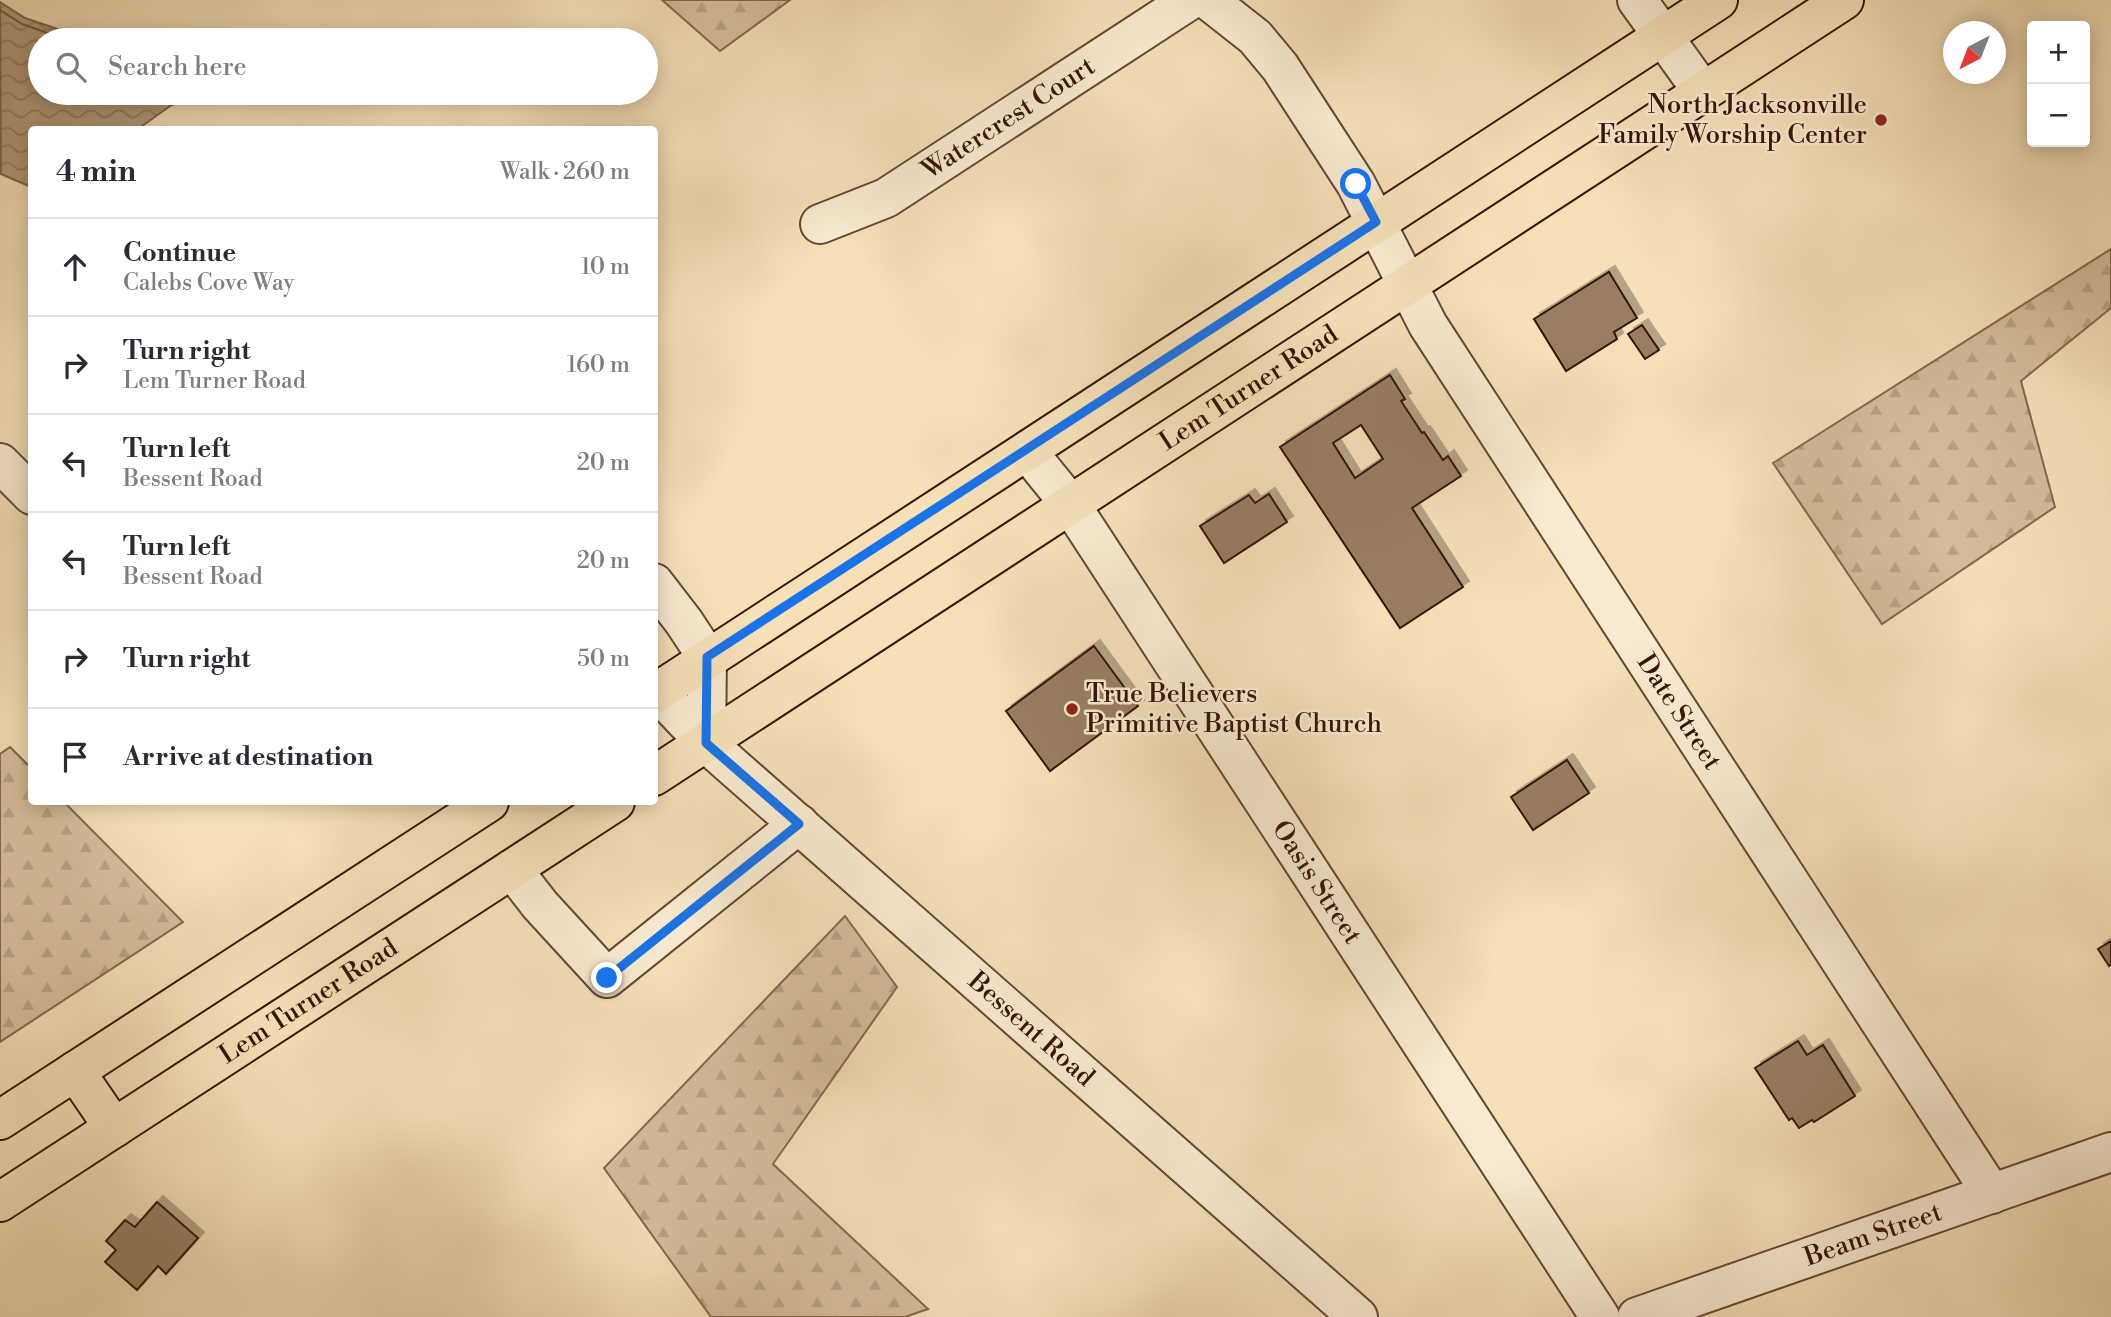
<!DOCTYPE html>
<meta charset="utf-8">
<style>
body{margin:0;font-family:"Libre Bodoni",serif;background:#f7f7f7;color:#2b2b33}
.controls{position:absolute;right:21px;top:21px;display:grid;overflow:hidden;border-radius:7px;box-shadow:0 4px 18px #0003}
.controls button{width:63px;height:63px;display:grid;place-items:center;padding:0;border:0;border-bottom:2px solid #e1e1e2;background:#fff;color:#2b2b33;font:35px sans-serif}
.compass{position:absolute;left:1943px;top:21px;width:63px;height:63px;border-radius:50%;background:#fff;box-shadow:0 4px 18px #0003;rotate:222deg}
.stop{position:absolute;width:21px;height:21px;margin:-16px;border:5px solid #1a73e8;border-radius:50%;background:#fff}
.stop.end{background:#1a73e8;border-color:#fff;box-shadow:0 2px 7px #0008}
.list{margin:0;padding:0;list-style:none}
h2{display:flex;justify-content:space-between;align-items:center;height:91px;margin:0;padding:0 28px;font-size:30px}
h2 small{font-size:23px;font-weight:400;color:#7c7c81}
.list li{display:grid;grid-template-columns:46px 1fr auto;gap:21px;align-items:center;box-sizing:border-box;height:98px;padding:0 28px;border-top:2px solid #e1e1e2}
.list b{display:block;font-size:26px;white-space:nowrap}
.list p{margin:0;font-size:23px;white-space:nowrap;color:#7c7c81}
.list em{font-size:23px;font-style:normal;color:#7c7c81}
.icon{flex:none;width:38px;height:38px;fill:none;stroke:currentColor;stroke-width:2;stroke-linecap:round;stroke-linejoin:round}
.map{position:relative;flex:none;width:2111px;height:1317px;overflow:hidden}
.search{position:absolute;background:#fff;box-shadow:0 4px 18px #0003;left:28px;top:28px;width:630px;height:77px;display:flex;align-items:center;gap:18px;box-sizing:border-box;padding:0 24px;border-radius:38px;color:#7c7c81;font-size:26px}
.panel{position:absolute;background:#fff;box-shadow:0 4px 18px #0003;left:28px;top:126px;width:630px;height:679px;border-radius:7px}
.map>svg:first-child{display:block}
</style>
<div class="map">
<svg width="2111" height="1317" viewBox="0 0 2111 1317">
<defs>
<pattern id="forest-firs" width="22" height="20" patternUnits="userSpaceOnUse" patternTransform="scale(1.75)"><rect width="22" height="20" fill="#d4bd9a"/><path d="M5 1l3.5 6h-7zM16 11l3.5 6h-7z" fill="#b7a283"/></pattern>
<pattern id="water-waves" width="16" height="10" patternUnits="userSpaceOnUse" patternTransform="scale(1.75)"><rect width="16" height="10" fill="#b49b7c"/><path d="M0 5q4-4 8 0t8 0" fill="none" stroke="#937d64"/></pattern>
<filter id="shadow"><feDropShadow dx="6" dy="-6" stdDeviation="0" flood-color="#0004"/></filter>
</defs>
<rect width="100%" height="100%" fill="#f5e0b8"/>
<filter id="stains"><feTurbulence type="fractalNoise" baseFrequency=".00286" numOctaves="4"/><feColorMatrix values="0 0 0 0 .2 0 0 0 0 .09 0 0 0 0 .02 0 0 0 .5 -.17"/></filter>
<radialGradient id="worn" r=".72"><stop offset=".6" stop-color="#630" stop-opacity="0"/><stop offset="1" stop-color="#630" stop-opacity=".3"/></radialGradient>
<!-- forest -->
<path fill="url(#forest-firs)" stroke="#846850" stroke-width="2" d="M662,0h128l-70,51z
M2111,249v59l-90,73 34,126 -173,117 -109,-161z
M10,747l21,21 1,34h32l119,120 -183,120v-288z
M845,916l52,71 -124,177 155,145 -23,8h-194l-107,-149z"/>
<!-- water -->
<path fill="url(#water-waves)" stroke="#81654d" stroke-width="2" d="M0,2l25,16 65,22h-50v53h157l-27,13 -32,23 -106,1 -1,57 -30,-13z"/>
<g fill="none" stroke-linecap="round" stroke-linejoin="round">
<!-- shore -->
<path stroke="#745842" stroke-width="2" d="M0,10l22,14 46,16"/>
</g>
<!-- building -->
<path fill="#997e63" stroke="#351407" stroke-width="2" fill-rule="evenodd" filter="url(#shadow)" d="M1609,272l28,46 -23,14 3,7 -51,32 -32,-52z
M1642,325l17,25 -14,9 -17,-25z
M1390,375l15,24 -4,2 21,32 2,-1 19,28 5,-4 13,20 -49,32 51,79 -63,41 -120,-181zM1361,425l22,34 -28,19 -22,-35z
M1269,494l18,28 -63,41 -24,-37 49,-31 6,8z
M1094,646l44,60 -88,65 -44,-60z
M1567,760l22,33 -56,37 -22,-33z
M2111,941v23l-2,2 -11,-17z
M1798,1041l9,14 16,-10 32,51 -41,26 -2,-2 -13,8 -7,-10 -3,2 -34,-52z
M157,1202l41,36 -32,36 -8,-8 -21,24 -32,-28 11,-12 -10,-9 19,-21 10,7z"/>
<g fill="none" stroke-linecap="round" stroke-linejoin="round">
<!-- minor casing -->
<g stroke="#654733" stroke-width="42">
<g id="minor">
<path id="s1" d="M1208,0l47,37 25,30 76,117 72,141 564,869"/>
<path d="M1637,0l66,92"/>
<path id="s2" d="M820,224l66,-26 304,-198"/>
<path id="s3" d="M1027,451l43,53 530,813"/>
<path d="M0,463l32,32"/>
<path d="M654,583l30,39 23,35 -1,86"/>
<path id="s4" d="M654,688l52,55 652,574"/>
<path d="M512,869l28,36 67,73 192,-154"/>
<path id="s5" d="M1637,1317l474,-165"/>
</g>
</g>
<!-- major casing -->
<g stroke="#351407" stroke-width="42">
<g id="major">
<path d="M654,694l1064,-694"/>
<path id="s6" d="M654,776l1190,-776"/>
<path d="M75,1071l39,57"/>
<path d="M0,1120l489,-318"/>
<path id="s7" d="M0,1202l615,-400"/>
</g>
</g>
<!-- minor -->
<use href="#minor" stroke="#f8ebd1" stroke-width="38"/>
<!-- major -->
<use href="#major" stroke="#f5e0b8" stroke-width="38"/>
</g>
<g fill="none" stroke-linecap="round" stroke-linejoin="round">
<!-- route -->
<path stroke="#1a73e8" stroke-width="9" d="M607,978l192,-154 -93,-81 1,-86 669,-435 -20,-38"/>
</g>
<!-- markers -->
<g fill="#8f2418" stroke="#f8ebd1" stroke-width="2.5">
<circle cx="1881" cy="120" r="7"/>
<circle cx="1072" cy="709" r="7"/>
</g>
<g text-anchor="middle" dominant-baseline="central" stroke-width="5" stroke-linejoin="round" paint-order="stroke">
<!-- poi labels -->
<g font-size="26" fill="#351407" stroke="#f8ebd1" text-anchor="end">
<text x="1867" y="105">North Jacksonville<tspan x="1867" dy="30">Family Worship Center</tspan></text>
<text x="1086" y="694" text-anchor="start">True Believers<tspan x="1086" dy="30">Primitive Baptist Church</tspan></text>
</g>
<!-- street labels -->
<g font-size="26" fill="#351407" stroke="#f8ebd1">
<text stroke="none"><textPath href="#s2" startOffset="217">Watercrest Court</textPath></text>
<text stroke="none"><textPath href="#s6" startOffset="710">Lem Turner Road</textPath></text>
<text stroke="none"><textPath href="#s1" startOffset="858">Date Street</textPath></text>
<text stroke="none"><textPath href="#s3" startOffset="520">Oasis Street</textPath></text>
<text stroke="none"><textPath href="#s7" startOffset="368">Lem Turner Road</textPath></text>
<text stroke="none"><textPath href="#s4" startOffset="509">Bessent Road</textPath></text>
<text stroke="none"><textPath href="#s5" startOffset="250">Beam Street</textPath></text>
</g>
</g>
<rect width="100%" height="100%" filter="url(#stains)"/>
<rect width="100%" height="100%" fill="url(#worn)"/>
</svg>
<div class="controls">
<button>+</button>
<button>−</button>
</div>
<svg class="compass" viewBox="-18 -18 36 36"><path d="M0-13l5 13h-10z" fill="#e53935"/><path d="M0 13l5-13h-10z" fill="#7c7c81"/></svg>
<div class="stop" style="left:1356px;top:184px"></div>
<div class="stop end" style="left:607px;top:978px"></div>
<div class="search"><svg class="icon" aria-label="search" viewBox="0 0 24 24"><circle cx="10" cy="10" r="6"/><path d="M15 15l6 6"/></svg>Search here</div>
<section class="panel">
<h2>4 min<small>Walk · 260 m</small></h2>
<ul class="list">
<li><svg class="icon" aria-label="ahead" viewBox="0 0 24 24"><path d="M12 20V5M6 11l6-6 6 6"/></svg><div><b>Continue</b><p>Calebs Cove Way</p></div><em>10 m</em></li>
<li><svg class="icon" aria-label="right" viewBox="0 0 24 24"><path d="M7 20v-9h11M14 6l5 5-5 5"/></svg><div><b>Turn right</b><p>Lem Turner Road</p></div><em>160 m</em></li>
<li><svg class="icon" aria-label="left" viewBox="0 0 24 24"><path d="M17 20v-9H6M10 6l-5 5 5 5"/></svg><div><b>Turn left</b><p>Bessent Road</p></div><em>20 m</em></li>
<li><svg class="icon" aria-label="left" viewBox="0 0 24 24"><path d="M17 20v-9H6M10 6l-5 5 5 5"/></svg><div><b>Turn left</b><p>Bessent Road</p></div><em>20 m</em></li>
<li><svg class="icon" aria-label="right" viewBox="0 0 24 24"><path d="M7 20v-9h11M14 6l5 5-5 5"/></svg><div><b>Turn right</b></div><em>50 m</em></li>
<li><svg class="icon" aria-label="arrive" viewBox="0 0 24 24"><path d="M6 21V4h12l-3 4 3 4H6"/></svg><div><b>Arrive at destination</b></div></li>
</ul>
</section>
</div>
